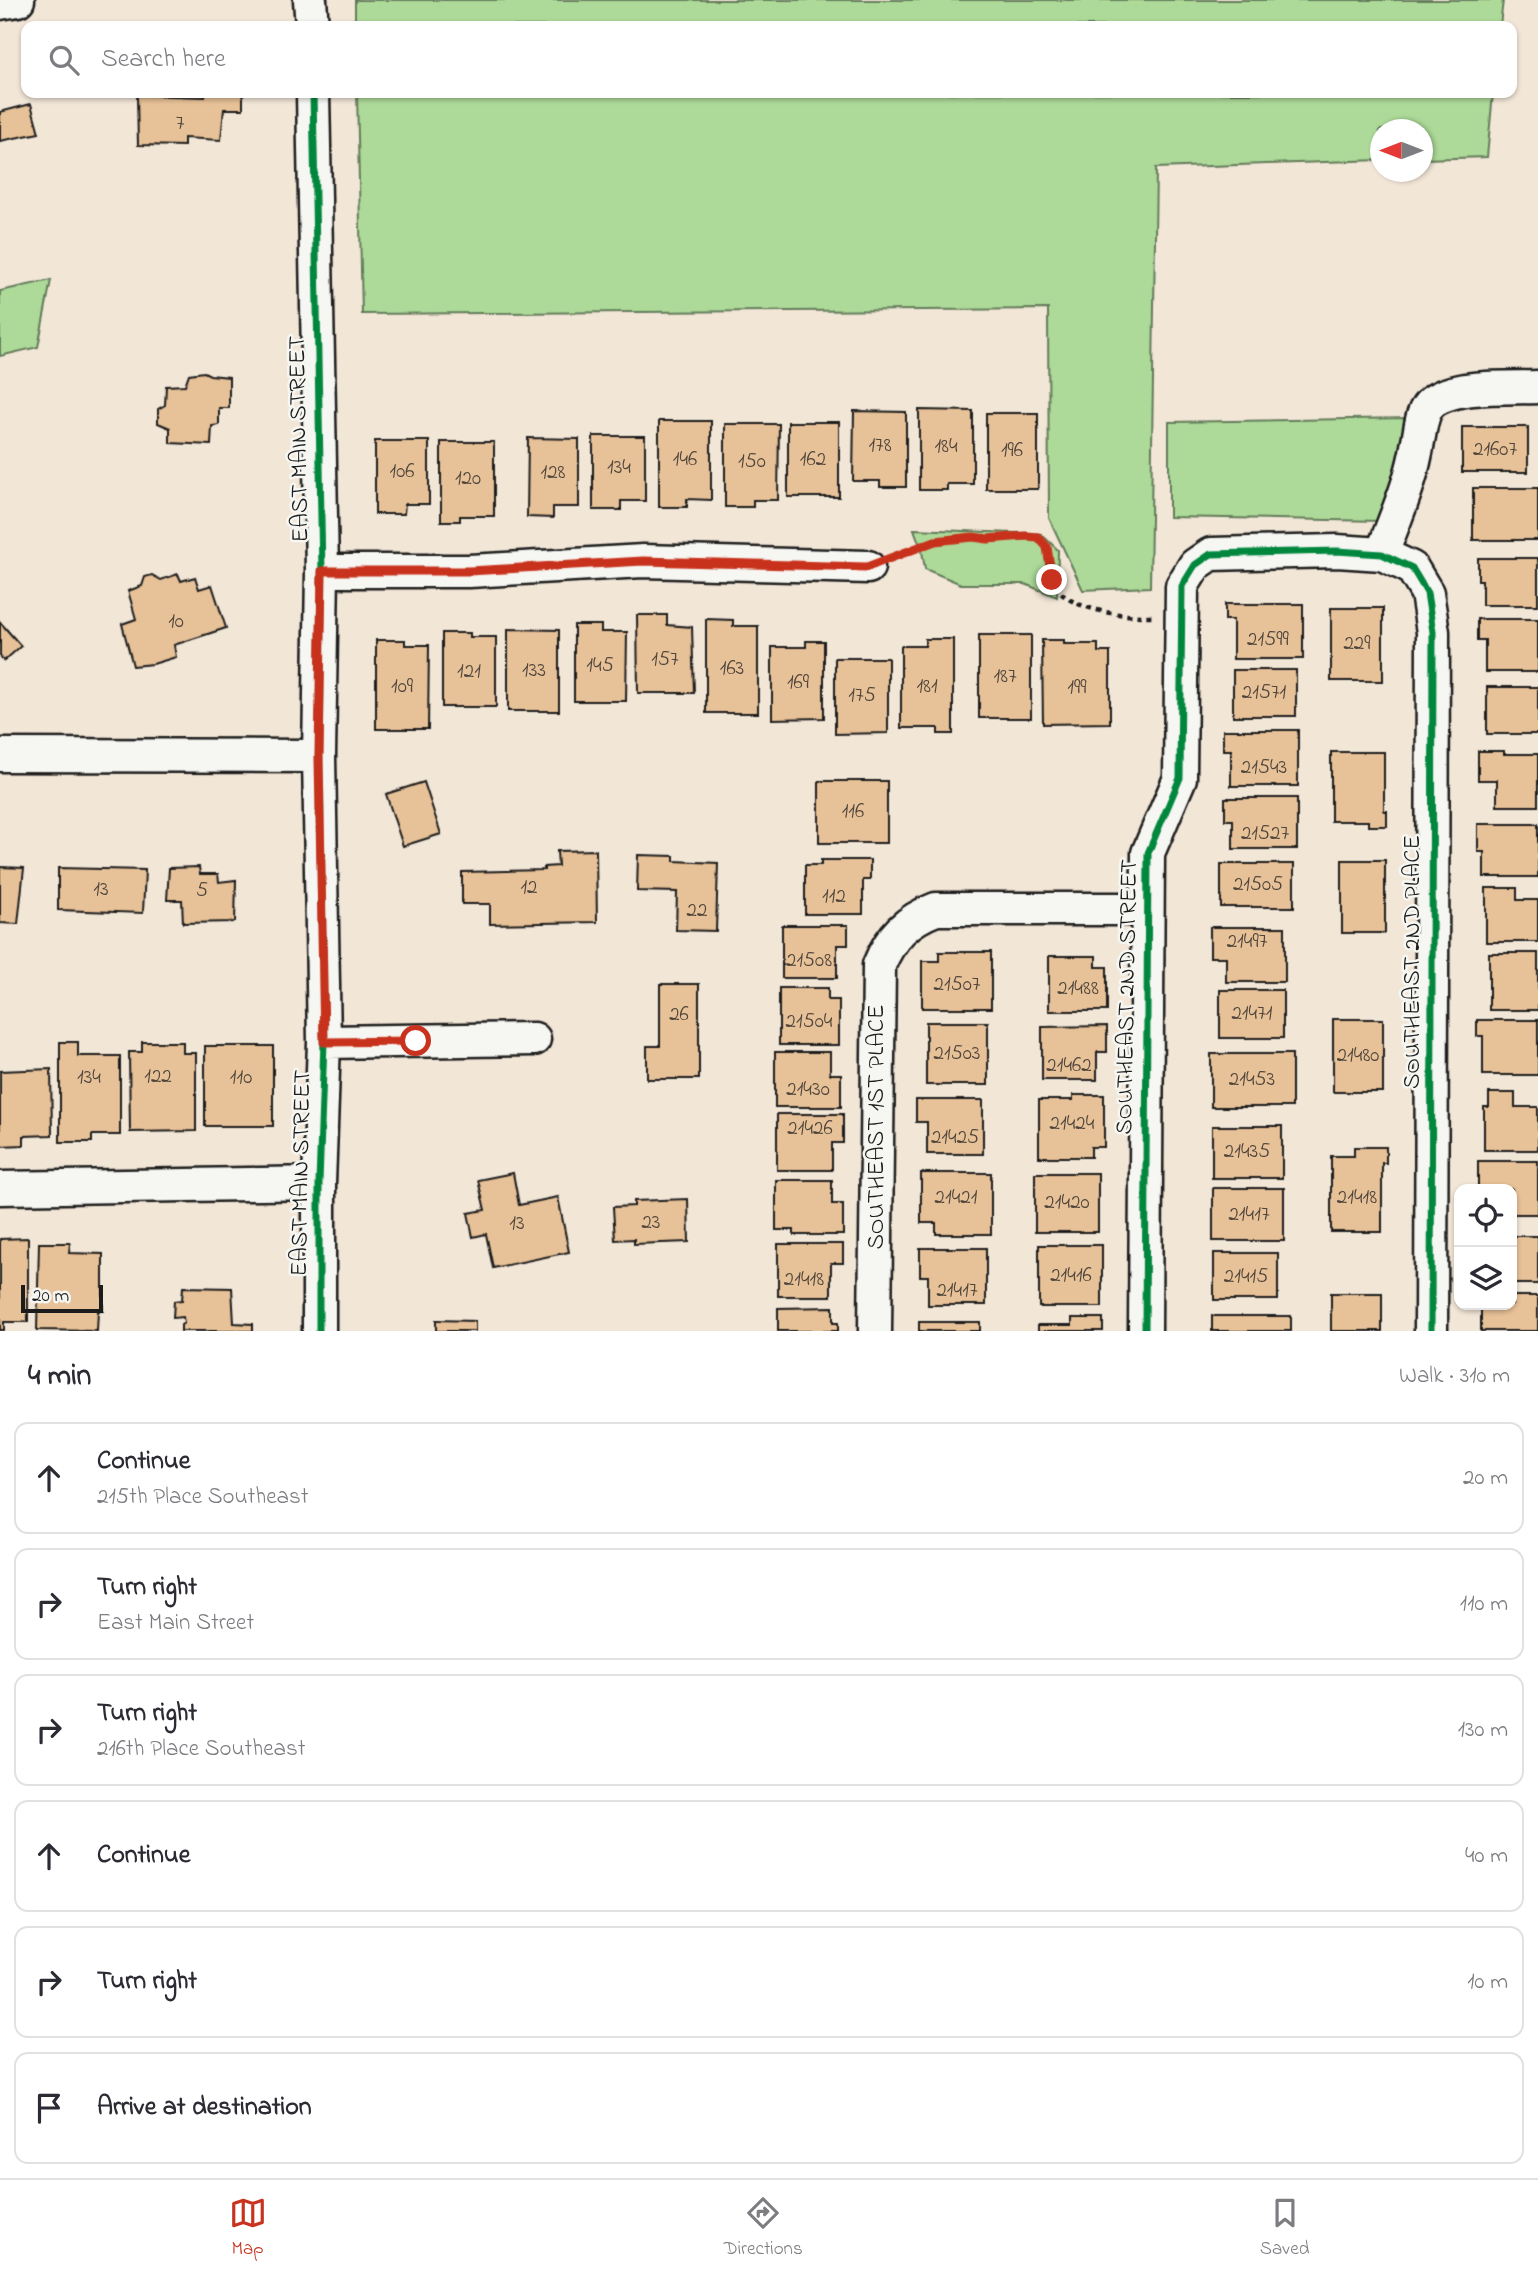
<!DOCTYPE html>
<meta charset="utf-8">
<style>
body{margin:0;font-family:"Indie Flower",sans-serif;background:#f2f2f3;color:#2b2b33}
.controls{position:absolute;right:21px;bottom:21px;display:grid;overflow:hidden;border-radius:14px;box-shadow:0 2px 5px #0004}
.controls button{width:63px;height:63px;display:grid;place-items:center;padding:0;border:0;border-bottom:2px solid #e1e1e2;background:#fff;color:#2b2b33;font:35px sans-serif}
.compass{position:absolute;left:1370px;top:119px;width:63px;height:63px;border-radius:50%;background:#fff;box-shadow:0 2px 5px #0004;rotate:270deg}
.scale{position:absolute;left:21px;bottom:18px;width:82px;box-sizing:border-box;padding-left:7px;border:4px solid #1c1c1c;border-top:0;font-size:19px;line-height:24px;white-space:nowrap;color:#1c1c1c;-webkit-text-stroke:5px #f6f6f2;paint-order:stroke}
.stop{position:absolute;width:21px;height:21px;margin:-16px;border:5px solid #c8321e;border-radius:50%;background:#fff}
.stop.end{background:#c8321e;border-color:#fff;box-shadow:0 2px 7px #0008}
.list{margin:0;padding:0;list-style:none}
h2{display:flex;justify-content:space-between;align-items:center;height:91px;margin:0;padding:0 28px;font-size:30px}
h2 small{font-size:23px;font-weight:400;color:#7c7c81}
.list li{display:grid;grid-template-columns:46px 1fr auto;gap:21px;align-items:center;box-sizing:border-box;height:112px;margin:0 14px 14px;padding:0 14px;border:2px solid #e1e1e2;border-radius:14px}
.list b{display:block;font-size:26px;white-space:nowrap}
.list p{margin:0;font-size:23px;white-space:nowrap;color:#7c7c81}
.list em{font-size:23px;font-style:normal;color:#7c7c81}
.icon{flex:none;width:38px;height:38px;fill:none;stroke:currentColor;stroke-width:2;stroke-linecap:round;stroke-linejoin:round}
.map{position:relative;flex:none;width:1538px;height:1331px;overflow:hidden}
.search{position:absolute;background:#fff;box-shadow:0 2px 5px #0004;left:21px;right:21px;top:21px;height:77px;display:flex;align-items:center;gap:18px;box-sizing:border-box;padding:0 24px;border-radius:14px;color:#7c7c81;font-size:26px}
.sheet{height:847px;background:#fff}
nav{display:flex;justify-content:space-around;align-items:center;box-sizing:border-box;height:98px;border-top:2px solid #e1e1e2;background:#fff;font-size:19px;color:#7c7c81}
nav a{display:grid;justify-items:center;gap:4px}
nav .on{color:#c8321e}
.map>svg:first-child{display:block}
</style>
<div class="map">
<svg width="1538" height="1331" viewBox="0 0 1538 1331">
<rect width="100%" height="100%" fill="#f2e6d7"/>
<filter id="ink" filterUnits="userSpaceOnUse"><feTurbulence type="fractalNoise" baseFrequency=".0143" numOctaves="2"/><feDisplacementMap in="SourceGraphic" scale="14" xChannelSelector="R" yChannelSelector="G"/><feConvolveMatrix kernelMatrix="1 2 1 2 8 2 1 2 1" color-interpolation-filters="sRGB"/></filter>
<g filter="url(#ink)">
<!-- green -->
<path fill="#adda99" stroke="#647b5a" stroke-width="2" d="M355,0h1148l-3,26h-1145z
M357,93h1136l-6,64 -64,2 -1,-29h-42v30l-224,8 -6,419 -67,3 -34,-72 -1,-209 -686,5z
M51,280l-13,67 -38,9v-65z
M1408,418l3,13 -28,90 -214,-4v-95z
M914,529l127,5 17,16 -1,47 -32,-13h-64l-36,-15 -3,-18z"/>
<!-- building -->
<path fill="#e7c197" stroke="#1c1c1c" stroke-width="2" d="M206,93h37v16h-19l-3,31 -37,-2v8l-46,-1 -1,-50 68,2z
M31,104l8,29 -39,8v-29z
M204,372l6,3 19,2v31h-10v17l-7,1 -1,19 -41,-2v-15l-12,-5v-14l7,-4 1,-19 19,-1 4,-11z
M919,410l54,1v73h-26v6h-28z
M854,411l52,1v75h-26v-6h-27z
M986,413h52v76h-52z
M659,421h52v79l-24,-1v8h-28z
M788,422h51v75h-51z
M725,424h54l-1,76h-25v7h-28z
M1462,427h66v45h-66z
M593,436h52v65h-24v9h-28z
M528,438l51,1v68h-26v11l-26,-1z
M375,441h54v63h-24l-1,10h-29z
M441,442h53v74h-34v5h-19z
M1473,488h65v52h-65z
M1478,558h60v47h-56v-25h-4z
M178,574l3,7 14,-4 4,12 13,-4 14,43 -52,17 2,12 -23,7 -20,2 -11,-42 14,-5 -8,-28 14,-5 3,-9 7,-2 9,5z
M1225,604h78v55h-70v-39h-8z
M1331,608h52v73h-52z
M637,615h30v10l25,2 2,66h-56z
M706,619l27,1v6h25v87h-52z
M1477,619h61v53h-53v-32h-8z
M0,622l21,24 -17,15 -4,-5z
M574,625h27v7h26l-1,69h-52z
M508,629l51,1v81h-51z
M442,633h28v4h26v70h-54z
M979,635h52v83h-52z
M925,639h28v95h-15v-6h-37v-82h24z
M376,640h29v5h24l-1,84h-52z
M1042,640h22v4h34v8h12v71l-67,1z
M806,641h18v77l-52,1v-72h34z
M835,658h53v75l-53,1z
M1233,670h63v46h-63z
M1487,687h51v47h-51z
M1223,730h75v56h-67v-36h-8z
M1478,751h26v3h34v52h-41v-26h-19z
M1331,752h53v59h3v15h-19v-5h-37z
M819,781h68v62h-68z
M424,782l17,52 -38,12 -17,-52z
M1225,798h72v51h-64v-29h-8z
M1478,824h60v53h-54v-25h-6z
M596,850l1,72 -107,2v-20h-28v-32l82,-2v-3l14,-1 -1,-15z
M638,855l36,1v5l44,2 -2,68 -40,-1 1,-38 -40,-1z
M821,860h49v20h-7v34h-58v-49h16z
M1342,860h43v73h-43z
M1221,864h73v43h-73z
M0,867l24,1 -6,56 -18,-1z
M199,867l1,7h18l1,8 17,-2 -1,42 -52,1 -1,-23h-15l2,-32z
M58,868l87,2 -2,43 -85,-3z
M1486,888h31v12h21v42h-52z
M782,925h66v20h-11v33h-55z
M1210,927h75v55h-59v-25h-16z
M939,952h52v56h-69v-47h17z
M1489,953h49v57h-49z
M1049,956h47v11h11v44h-58z
M660,984h39v95h-52v-33h13z
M779,988h49v12h11v45h-60z
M1220,990h63v48h-63z
M1333,1019h50v73h-50z
M1477,1020h61v55h-55v-39h-6z
M926,1022h62v63h-62z
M1107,1026v26h-10v28h-55v-53z
M60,1042h18v14h42v79h-28v7h-32z
M142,1042h41v11h13v78l-66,1 -1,-80h13z
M205,1046h68v80h-68z
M775,1052h55v22h11v33h-66z
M1211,1054h81v53h-81z
M51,1069l1,66 -28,1v9l-24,1v-75z
M1489,1093h26v14h23v43h-54v-43h5z
M1073,1095h31v52h-13v10h-52v-57h34z
M916,1100h67v54h-56v-32h-11z
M777,1114h66v29h-11v27h-55z
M1212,1126h70v52h-70z
M1354,1147h32v16h-4v69h-51v-76h23z
M1478,1161h60v53h-26v-25l-34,-1z
M513,1173l6,32 39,-8 11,55 -76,16 -7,-34 -13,3 -5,-24 17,-3 -7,-30z
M921,1173h70v61h-55v-11h-15z
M1035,1173h63v59h-63z
M776,1180h56v24h11v31h-49v-5h-18z
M1213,1188h71v53h-71z
M688,1199l1,43 -55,2v-5l-19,1 -2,-33 21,-1v-5z
M1512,1236h26v48h-26z
M28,1238v84h-24v8h-4v-91z
M39,1243h31l-1,10 34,1v57h-5l-1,20 -60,-1z
M778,1244h65v19h-12v33h-53z
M1039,1245h63v62h-63z
M920,1248h66v57h-58v-29h-8z
M1214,1253h64v47h-64z
M183,1287l49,1 2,35 19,1v7h-72v-6l3,-2 -1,-6 -10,1 1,-17 8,-1z
M1331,1293h51v38h-51z
M1512,1296h26v35h-57v-26h31z
M833,1307v16h5v8h-60v-23z
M1212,1316h79v15h-79z
M1072,1318h31v13h-65v-6h34z
M436,1320l39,1v10h-39z
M919,1322h61v9h-61z"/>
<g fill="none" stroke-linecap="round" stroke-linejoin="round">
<!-- minor casing -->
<g stroke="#1c1c1c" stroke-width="37">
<path id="minor" d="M310,0l2,26
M0,3l18,-3
M313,93l9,478 -3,185 5,286 -5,141v148
M1382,554c14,-39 30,-72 36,-113 3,-13 3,-30 14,-39 23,-18 78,-14 106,-15
M322,571h147l174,-10 225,6
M0,755l319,1
M324,1042l210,-3
M0,1188l319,-5
M875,1331l4,-366c12,-29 28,-45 57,-56h210
M1145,1331l3,-478 32,-75 2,-192 13,-21 16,-11 126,-3 45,3 30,14 15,25 6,39 -2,699"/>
</g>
<!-- path -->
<path stroke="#1c1c1c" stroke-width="4.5" stroke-dasharray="5 5" stroke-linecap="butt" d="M894,557l41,-16 18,-3 85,-1c13,11 8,21 11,36 7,38 76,44 106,43"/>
<!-- minor -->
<use href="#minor" stroke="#f6f6f2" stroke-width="32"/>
<!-- cycleway casing -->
<g stroke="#f6f6f2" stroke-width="11">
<path id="cycleway" d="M313,93l9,478 -3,185 5,286 -5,141v148
M1145,1331l3,-478 32,-75 2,-192 13,-21 16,-11 126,-3 45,3 30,14 15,25 6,39 -2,699"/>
</g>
<!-- cycleway -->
<use href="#cycleway" stroke="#00873e" stroke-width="7"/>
</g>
</g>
<g fill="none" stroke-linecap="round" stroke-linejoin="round" filter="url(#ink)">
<!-- route -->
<path stroke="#c8321e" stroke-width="9" d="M416,1041l-92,1 -5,-286 3,-185h147l174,-10 224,6 68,-26 38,-4 15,2 38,-3 12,1 9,10 5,33"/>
</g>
<g text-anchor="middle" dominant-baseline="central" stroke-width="5" stroke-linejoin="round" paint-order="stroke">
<!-- number labels -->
<g font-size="21" fill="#4f453b">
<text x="180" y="124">7</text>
<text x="880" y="446">178</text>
<text x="946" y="447">184</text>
<text x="1495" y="450">21607</text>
<text x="1012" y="451">196</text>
<text x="685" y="460">146</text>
<text x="813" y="460">162</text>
<text x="752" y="462">150</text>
<text x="619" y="468">134</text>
<text x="402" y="472">106</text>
<text x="553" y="473">128</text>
<text x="468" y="479">120</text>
<text x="176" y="622">10</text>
<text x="1268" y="640">21599</text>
<text x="1357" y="644">229</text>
<text x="665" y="660">157</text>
<text x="600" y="666">145</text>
<text x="732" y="669">163</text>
<text x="534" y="671">133</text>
<text x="469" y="672">121</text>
<text x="1005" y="677">187</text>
<text x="798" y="683">169</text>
<text x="402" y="687">109</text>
<text x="927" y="687">181</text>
<text x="1077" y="688">199</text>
<text x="1264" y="693">21571</text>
<text x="862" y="696">175</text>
<text x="1264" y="768">21543</text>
<text x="853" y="812">116</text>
<text x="1265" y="834">21527</text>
<text x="1258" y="885">21505</text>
<text x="529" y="888">12</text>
<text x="101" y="890">13</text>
<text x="202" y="891">5</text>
<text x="834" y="897">112</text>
<text x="697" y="911">22</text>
<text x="1247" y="942">21497</text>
<text x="809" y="961">21508</text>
<text x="957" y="985">21507</text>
<text x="1078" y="989">21488</text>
<text x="1252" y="1014">21471</text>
<text x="679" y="1015">26</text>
<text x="809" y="1022">21504</text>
<text x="957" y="1054">21503</text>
<text x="1358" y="1056">21480</text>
<text x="1069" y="1066">21462</text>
<text x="158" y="1077">122</text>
<text x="89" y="1078">134</text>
<text x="241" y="1078">110</text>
<text x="1252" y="1080">21453</text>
<text x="808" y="1090">21430</text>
<text x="1072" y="1124">21424</text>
<text x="810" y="1129">21426</text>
<text x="955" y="1138">21425</text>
<text x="1247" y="1152">21435</text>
<text x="956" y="1198">21421</text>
<text x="1357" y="1198">21418</text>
<text x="1067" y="1203">21420</text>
<text x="1249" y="1215">21417</text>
<text x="651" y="1223">23</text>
<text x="517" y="1224">13</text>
<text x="1071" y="1276">21416</text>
<text x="1246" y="1277">21415</text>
<text x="804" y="1280">21418</text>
<text x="957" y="1291">21417</text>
</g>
<!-- street labels -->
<g font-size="24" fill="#1c1c1c" stroke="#f6f6f2">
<text transform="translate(300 439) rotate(-91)">EAST MAIN STREET</text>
<text transform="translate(1413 962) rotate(-90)">SOUTHEAST 2ND PLACE</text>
<text transform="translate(1128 997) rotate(-89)">SOUTHEAST 2ND STREET</text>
<text transform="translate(877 1127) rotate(-90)">SOUTHEAST 1ST PLACE</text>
<text transform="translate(302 1173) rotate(-89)">EAST MAIN STREET</text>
</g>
</g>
</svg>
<div class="controls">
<button><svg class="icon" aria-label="locate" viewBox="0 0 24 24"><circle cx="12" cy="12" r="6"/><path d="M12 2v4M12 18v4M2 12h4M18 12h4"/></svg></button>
<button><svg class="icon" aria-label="layers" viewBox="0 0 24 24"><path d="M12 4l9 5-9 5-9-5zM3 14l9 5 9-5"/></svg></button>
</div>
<svg class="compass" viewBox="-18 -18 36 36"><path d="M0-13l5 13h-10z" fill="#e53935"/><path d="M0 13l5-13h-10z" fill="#7c7c81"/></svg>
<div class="scale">20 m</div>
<div class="stop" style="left:416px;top:1041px"></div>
<div class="stop end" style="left:1052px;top:580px"></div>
<div class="search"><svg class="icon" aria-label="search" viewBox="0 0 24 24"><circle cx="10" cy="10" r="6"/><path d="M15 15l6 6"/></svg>Search here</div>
</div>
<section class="sheet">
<h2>4 min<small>Walk · 310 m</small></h2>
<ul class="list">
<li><svg class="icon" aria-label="ahead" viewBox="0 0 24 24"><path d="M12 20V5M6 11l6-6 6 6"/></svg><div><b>Continue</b><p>215th Place Southeast</p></div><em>20 m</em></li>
<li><svg class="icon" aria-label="right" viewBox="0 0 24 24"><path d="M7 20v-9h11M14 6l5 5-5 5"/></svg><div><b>Turn right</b><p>East Main Street</p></div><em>110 m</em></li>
<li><svg class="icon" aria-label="right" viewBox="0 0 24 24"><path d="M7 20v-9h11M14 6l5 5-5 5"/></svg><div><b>Turn right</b><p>216th Place Southeast</p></div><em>130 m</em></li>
<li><svg class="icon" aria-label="ahead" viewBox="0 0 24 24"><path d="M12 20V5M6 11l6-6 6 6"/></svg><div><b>Continue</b></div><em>40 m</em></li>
<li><svg class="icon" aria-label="right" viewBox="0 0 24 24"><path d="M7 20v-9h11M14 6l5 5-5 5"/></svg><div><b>Turn right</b></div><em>10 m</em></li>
<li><svg class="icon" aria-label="arrive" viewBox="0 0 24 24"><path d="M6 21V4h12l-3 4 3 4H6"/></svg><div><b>Arrive at destination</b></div></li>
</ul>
</section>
<nav>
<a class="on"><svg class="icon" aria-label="map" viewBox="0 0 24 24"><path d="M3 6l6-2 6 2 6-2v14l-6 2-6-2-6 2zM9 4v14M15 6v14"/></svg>Map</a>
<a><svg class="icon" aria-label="directions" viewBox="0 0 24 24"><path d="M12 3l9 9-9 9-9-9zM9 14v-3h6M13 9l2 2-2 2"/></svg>Directions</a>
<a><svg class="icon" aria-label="saved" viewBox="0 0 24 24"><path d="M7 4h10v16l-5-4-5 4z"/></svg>Saved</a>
</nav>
